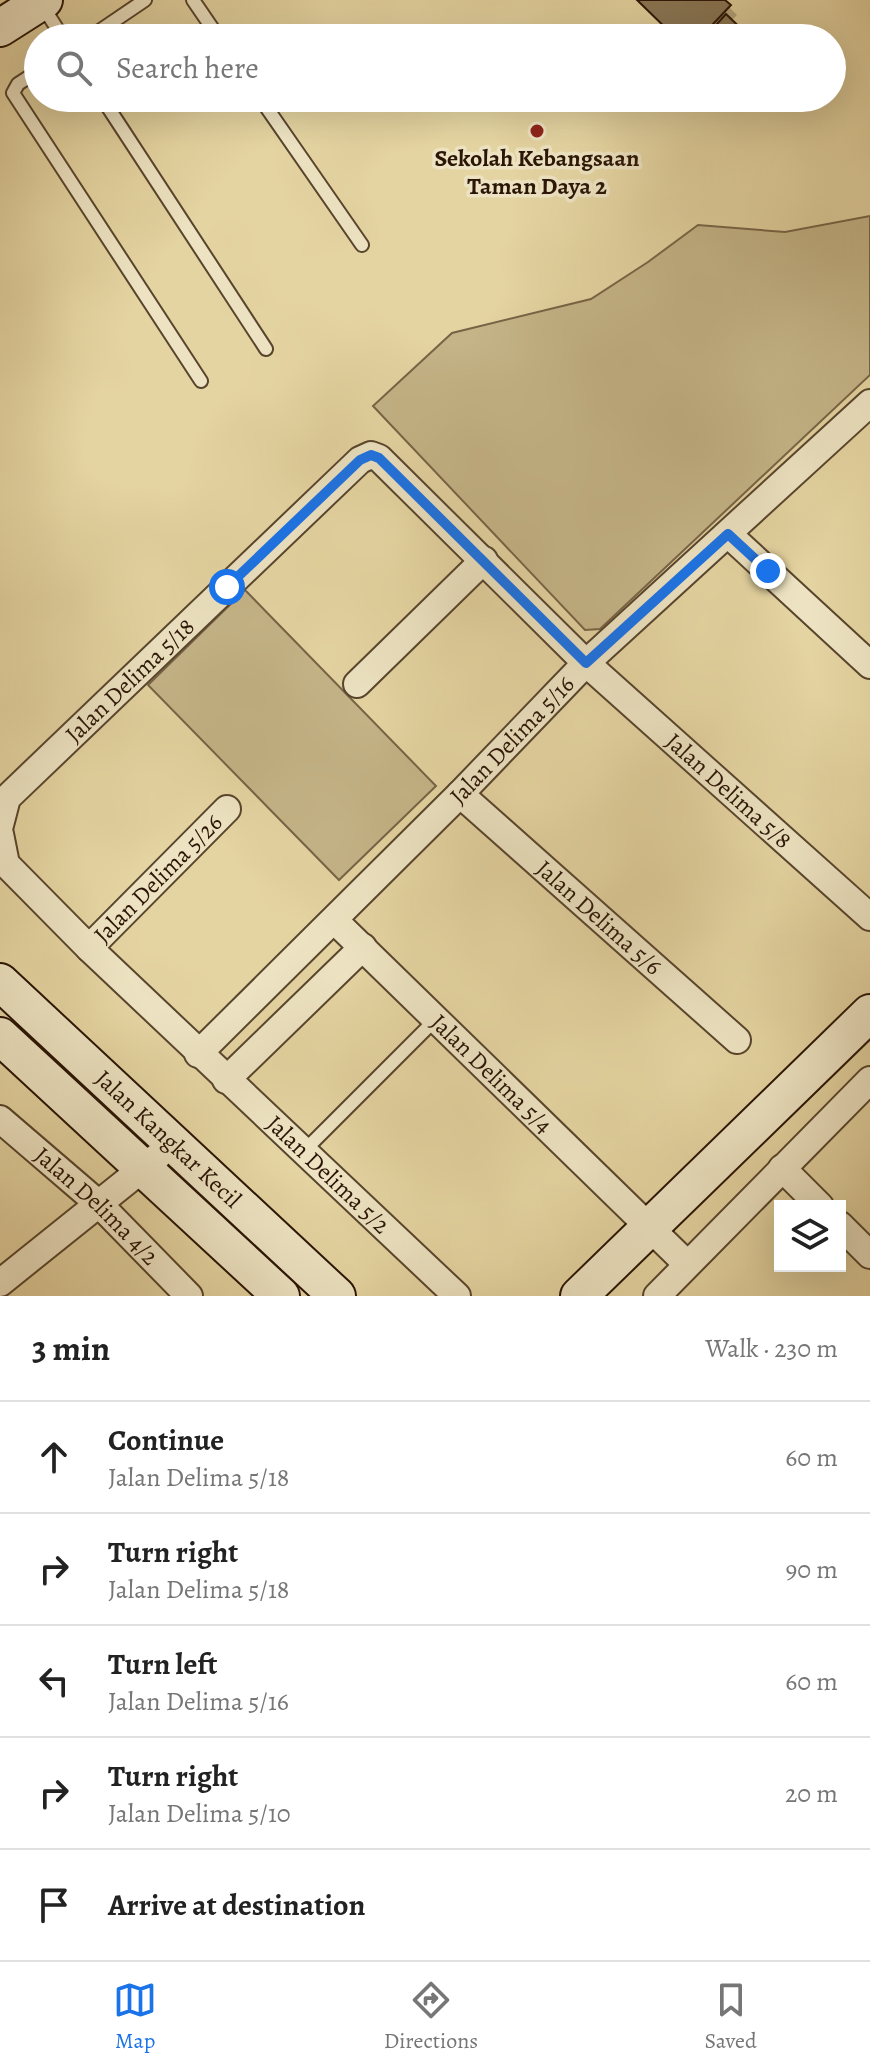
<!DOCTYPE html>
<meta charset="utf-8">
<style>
body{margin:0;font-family:Alegreya,serif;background:#f2f2f2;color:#222}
.controls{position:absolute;right:24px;bottom:24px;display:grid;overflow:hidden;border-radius:0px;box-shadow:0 8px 32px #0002}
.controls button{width:72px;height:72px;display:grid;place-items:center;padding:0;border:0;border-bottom:2px solid #e0e0e0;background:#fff;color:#222;font:40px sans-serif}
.stop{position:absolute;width:24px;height:24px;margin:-18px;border:6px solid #1a73e8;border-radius:50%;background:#fff}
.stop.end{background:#1a73e8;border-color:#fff;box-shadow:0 2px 8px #0008}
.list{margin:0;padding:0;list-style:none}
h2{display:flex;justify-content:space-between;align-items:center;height:104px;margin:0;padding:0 32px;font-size:34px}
h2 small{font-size:26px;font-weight:400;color:#767676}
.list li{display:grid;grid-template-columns:52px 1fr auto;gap:24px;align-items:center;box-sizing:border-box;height:112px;padding:0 32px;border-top:2px solid #e0e0e0}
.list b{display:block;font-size:30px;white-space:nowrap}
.list p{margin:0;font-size:26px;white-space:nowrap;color:#767676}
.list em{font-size:26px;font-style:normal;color:#767676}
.icon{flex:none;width:44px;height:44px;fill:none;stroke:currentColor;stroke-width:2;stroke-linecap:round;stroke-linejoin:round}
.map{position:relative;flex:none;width:870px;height:1296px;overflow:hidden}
.search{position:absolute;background:#fff;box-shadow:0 8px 32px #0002;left:24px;right:24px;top:24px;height:88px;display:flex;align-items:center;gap:20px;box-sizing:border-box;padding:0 28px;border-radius:44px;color:#767676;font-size:30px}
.sheet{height:664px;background:#fff}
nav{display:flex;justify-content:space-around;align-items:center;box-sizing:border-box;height:112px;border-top:2px solid #e0e0e0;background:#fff;font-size:22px;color:#767676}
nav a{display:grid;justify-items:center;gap:4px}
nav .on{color:#1a73e8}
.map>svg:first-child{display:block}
</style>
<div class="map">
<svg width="870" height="1296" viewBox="0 0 870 1296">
<rect width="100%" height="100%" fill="#e4d4a1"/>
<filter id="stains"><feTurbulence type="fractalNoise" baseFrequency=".0025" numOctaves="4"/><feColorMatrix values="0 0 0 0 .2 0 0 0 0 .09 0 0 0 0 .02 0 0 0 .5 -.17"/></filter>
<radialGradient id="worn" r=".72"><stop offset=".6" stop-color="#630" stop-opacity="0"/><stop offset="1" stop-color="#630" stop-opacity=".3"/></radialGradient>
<!-- green -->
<path fill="#c4b487" stroke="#776446" stroke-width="2" d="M870,216v159l-270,254 -15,1 -212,-224 79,-73 139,-34 57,-37 50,-37 87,7z
M245,590l191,196 -97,94 -191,-195z"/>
<!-- shadow -->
<path fill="#0003" d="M639,0h83l15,15 -6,6 18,17h-70z"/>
<!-- building -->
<path fill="#8b7857" stroke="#2a1506" stroke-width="2" d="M637,0h88l6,5 -31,33h-24z
M726,14l25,24h-47z"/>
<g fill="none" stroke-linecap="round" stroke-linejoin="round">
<!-- lane casing -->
<g stroke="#58452d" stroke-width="16">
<path id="lane" d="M193,0l26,38
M42,5l21,33
M89,38l56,-38
M38,71l-20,13 -5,9 188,288
M102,98l164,251
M260,98l102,147
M303,1152l133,-133"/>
</g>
<!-- street casing -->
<g stroke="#58452d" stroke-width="30">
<g id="street">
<path d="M728,534l142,131"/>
<path d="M357,684l127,-124"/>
<path id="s1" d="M460,794l277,246"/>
<path id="s2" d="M0,825l7,-27 353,-338 11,-5 8,3 207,205 284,254"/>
<path id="s3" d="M0,834l6,30 83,84 368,348"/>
<path id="s4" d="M334,920l353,344"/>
<path id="s5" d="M89,948l138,-139"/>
<path id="s6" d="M198,1054l262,-260 126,-131 284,-260"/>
<path d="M226,1080l137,-133"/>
<path id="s7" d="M0,1119l99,85 90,92"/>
<path d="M782,1168l38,38"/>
<path d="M840,1225l30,30"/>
<path d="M0,1283l157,-126"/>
<path d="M657,1296l213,-216"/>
</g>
</g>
<!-- secondary casing -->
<g stroke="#2a1506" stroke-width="40">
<g id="secondary">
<path d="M0,28l44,-28"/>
<path id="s8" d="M0,982l337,314"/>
<path d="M0,1036l281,260"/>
<path d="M579,1296l291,-283"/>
</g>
</g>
<!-- lane -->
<use href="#lane" stroke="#ede3c2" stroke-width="12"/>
<!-- street -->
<use href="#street" stroke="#ede3c2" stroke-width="26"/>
<!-- secondary -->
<use href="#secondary" stroke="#ede3c2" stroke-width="36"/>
</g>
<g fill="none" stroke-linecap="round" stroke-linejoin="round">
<!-- route -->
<path stroke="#1a73e8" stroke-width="10" d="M227,587l133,-127 11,-5 8,3 207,205 142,-129 40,37"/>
</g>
<!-- markers -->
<circle fill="#8f2418" stroke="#ede3c2" stroke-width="3" cx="537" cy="131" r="8"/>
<g text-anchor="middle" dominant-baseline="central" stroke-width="7" stroke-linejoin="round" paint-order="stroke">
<!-- poi labels -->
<g font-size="24" font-weight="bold" fill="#2a1506" stroke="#ede3c2">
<text x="537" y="158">Sekolah Kebangsaan<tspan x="537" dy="28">Taman Daya 2</tspan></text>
</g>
<!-- street labels -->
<g font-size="24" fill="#2a1506" stroke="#ede3c2">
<text stroke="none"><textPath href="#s2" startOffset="198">Jalan Delima 5/18</textPath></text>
<text stroke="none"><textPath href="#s6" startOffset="444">Jalan Delima 5/16</textPath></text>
<text stroke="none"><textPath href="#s2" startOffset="1020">Jalan Delima 5/8</textPath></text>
<text stroke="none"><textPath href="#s5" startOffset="98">Jalan Delima 5/26</textPath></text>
<text stroke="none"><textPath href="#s1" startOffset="186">Jalan Delima 5/6</textPath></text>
<text stroke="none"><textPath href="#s4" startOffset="220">Jalan Delima 5/4</textPath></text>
<text stroke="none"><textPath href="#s8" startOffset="230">Jalan Kangkar Kecil</textPath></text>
<text stroke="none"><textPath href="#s3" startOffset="478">Jalan Delima 5/2</textPath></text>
<text stroke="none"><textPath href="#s7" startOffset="130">Jalan Delima 4/2</textPath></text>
</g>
</g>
<rect width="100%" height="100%" filter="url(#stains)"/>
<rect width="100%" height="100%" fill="url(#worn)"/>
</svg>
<div class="controls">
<button><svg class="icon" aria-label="layers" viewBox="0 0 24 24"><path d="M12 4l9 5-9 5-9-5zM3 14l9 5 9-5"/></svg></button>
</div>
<div class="stop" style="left:227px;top:587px"></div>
<div class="stop end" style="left:768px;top:571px"></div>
<div class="search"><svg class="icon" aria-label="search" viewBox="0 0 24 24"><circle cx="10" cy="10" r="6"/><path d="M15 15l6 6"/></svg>Search here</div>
</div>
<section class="sheet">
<h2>3 min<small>Walk · 230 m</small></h2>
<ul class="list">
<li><svg class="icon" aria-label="ahead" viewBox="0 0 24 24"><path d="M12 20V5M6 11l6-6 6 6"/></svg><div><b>Continue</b><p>Jalan Delima 5/18</p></div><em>60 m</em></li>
<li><svg class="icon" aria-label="right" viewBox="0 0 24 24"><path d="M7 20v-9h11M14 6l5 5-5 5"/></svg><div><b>Turn right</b><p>Jalan Delima 5/18</p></div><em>90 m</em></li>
<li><svg class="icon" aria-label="left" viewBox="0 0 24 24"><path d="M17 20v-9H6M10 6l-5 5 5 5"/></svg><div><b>Turn left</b><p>Jalan Delima 5/16</p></div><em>60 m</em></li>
<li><svg class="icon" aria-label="right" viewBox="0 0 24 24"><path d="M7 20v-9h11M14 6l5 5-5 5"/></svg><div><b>Turn right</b><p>Jalan Delima 5/10</p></div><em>20 m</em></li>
<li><svg class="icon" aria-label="arrive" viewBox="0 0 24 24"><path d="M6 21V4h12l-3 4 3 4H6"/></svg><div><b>Arrive at destination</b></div></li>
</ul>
</section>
<nav>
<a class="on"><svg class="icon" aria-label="map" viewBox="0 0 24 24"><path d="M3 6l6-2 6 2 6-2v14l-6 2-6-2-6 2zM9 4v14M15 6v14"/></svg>Map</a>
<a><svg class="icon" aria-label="directions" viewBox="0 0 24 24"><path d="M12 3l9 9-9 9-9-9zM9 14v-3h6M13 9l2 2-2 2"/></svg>Directions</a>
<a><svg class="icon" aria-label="saved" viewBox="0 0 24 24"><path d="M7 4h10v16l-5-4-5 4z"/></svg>Saved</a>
</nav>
